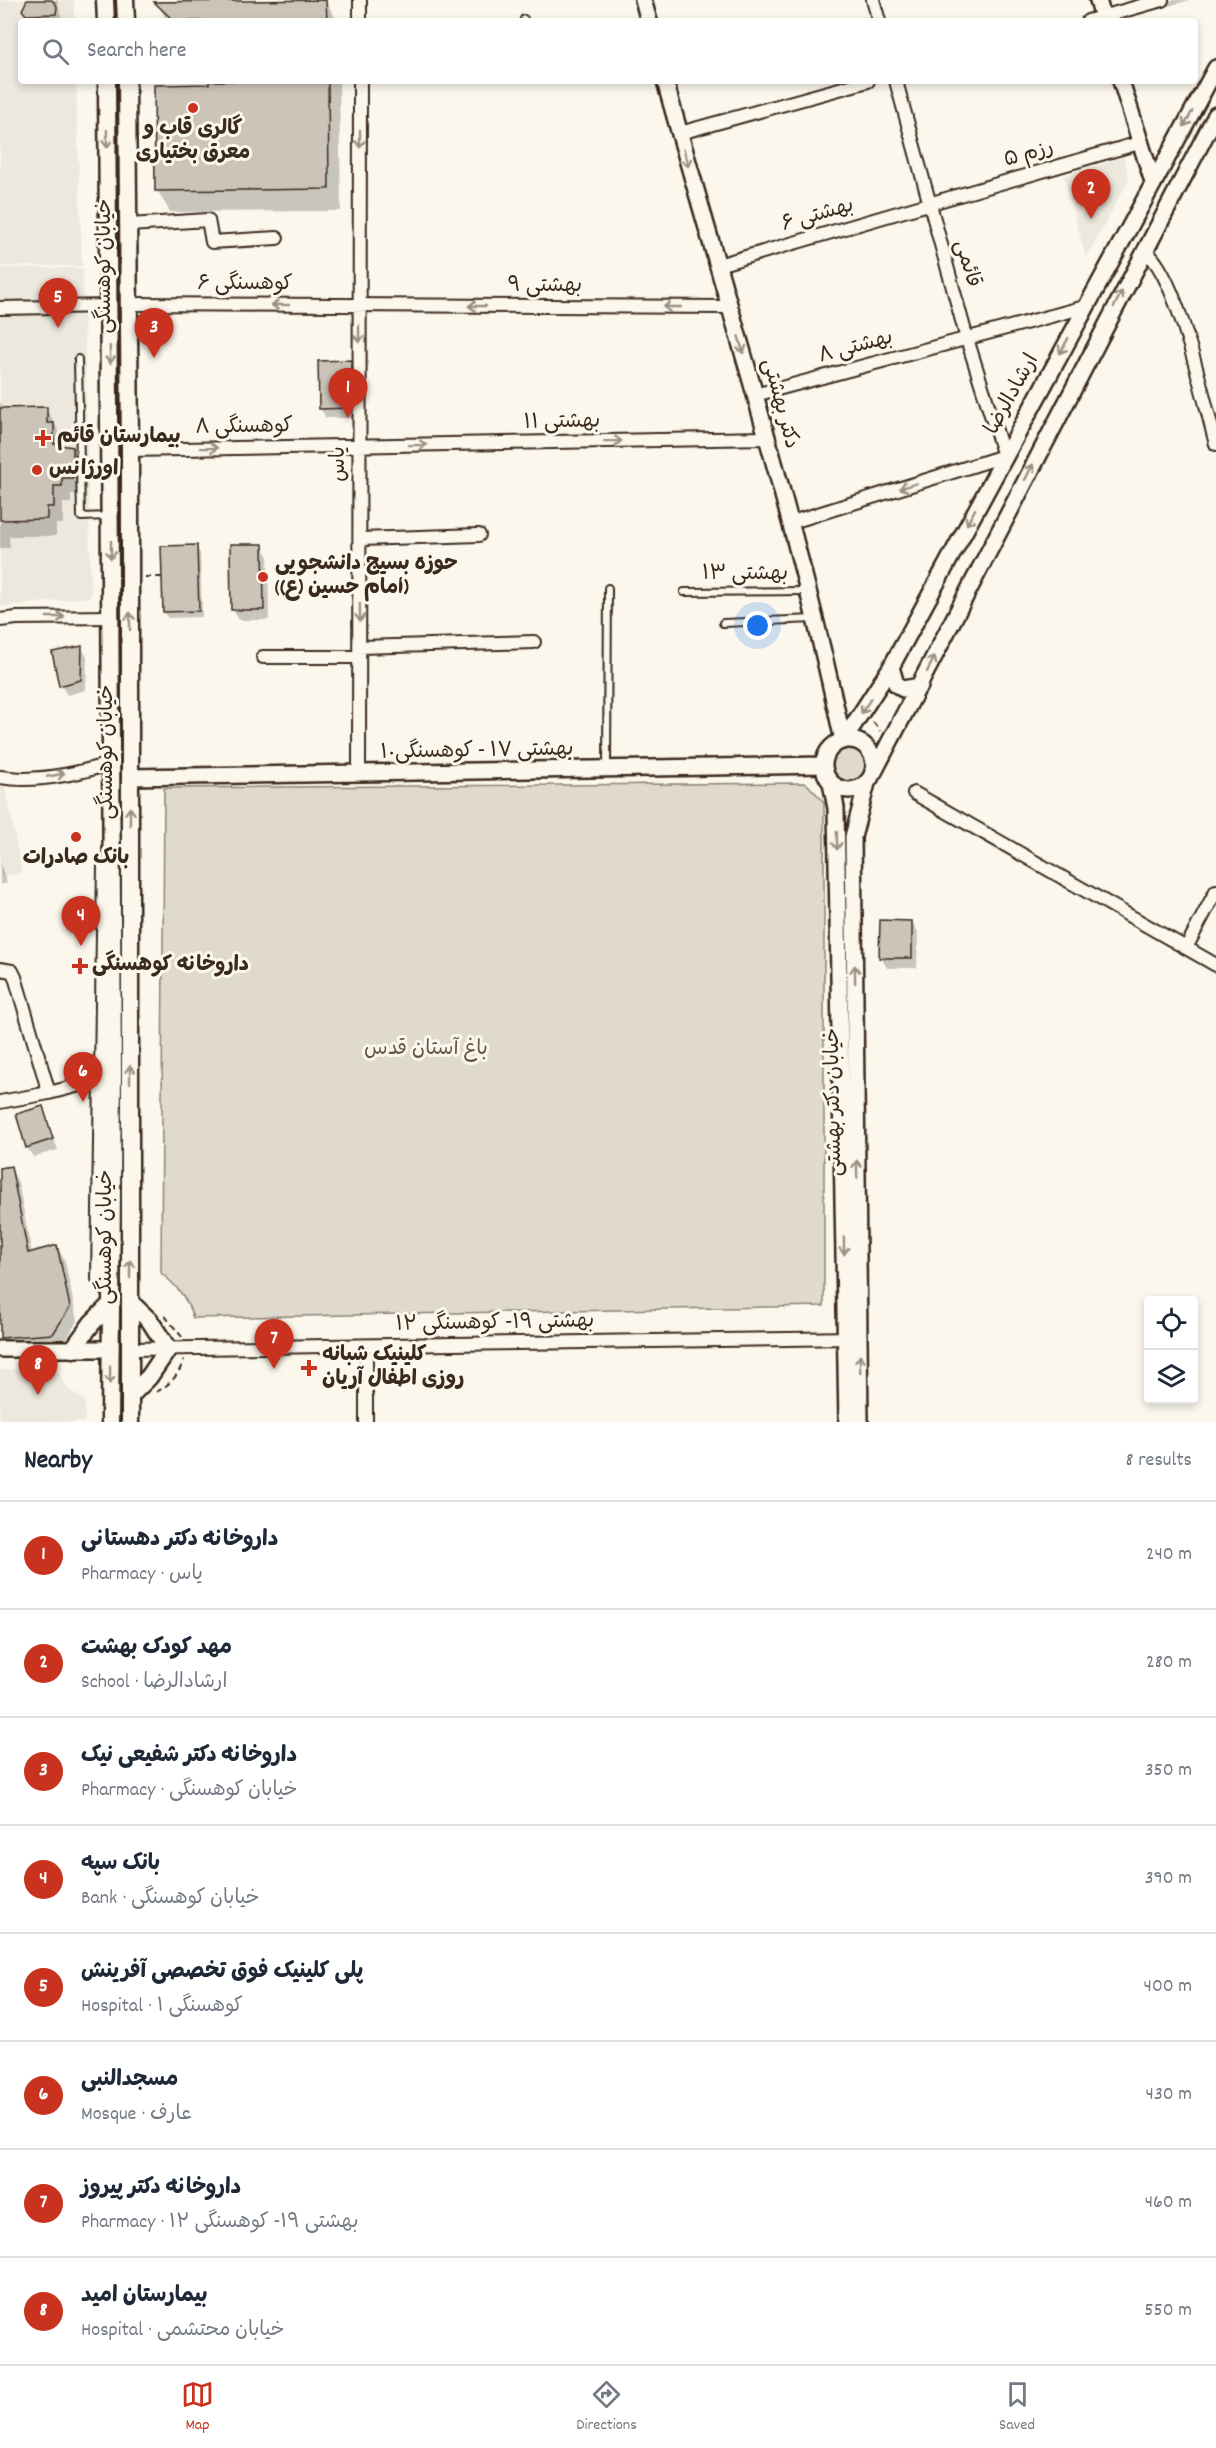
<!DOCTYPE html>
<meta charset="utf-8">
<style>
body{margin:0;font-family:Dekko,"Playpen Sans Arabic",sans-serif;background:#f2f2f3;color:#1f2937}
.controls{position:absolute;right:18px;bottom:18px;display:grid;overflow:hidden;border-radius:6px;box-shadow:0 3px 9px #0003}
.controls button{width:54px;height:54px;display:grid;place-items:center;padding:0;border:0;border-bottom:2px solid #e0e1e3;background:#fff;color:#1f2937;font:30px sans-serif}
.you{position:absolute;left:758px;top:626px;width:21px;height:21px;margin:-15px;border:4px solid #fff;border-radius:50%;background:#1a73e8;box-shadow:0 0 0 9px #1a73e833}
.badge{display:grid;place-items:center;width:39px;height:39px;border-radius:50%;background:#c8321e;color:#fff;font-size:20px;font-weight:700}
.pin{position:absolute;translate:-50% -50px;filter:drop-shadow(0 2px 3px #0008)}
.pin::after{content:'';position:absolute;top:32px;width:21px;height:18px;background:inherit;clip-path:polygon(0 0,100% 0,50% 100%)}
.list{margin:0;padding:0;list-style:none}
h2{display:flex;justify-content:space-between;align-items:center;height:78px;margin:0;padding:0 24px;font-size:26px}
h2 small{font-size:20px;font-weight:400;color:#747a83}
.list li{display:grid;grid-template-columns:39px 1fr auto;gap:18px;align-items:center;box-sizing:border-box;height:108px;padding:0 24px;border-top:2px solid #e0e1e3}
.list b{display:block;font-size:22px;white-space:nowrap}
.list p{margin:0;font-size:20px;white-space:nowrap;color:#747a83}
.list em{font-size:20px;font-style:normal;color:#747a83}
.icon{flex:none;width:33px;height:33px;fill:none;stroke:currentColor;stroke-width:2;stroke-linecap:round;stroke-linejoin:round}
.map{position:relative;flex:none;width:1216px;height:1422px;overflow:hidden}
.search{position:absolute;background:#fff;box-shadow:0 3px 9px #0003;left:18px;right:18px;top:18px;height:66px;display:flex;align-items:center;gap:15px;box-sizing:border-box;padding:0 21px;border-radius:6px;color:#747a83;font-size:22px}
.sheet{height:942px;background:#fff}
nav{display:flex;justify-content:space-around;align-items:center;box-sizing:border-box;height:84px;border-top:2px solid #e0e1e3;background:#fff;font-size:16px;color:#747a83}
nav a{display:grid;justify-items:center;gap:3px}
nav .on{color:#c8321e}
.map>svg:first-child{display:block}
</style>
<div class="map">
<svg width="1216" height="1422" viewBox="0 0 1216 1422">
<rect width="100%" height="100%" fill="#fbf7ec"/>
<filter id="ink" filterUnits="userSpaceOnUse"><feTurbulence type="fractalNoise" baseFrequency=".0167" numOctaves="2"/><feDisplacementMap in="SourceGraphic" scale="12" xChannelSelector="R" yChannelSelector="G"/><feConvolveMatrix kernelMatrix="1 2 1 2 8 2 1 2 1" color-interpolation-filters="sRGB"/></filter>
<g filter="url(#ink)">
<!-- built -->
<path fill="#ede8dd" d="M0,0h74v21h-53v60h55l6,185h-82z
M1124,157l5,22 -43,80 -22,-83z
M0,268h83l8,329 -91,10z
M0,785l5,2 17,86 -22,3z
M56,1368l12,21 17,12v21h-85v-52z"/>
<!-- green -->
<path fill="#dfd9ce" stroke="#8d8276" stroke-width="1.5" d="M833 765a16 16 0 1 1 32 0a16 16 0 1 1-32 0Z
M806,783l18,19v504l-631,12c-6,-20 -15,-31 -32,-45l3,-485z"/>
<!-- shadow -->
<path fill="#0003" d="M29,0h28l5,21h-33l-5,-8z
M1130,0h60l-52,14z
M326,1l11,20h-170l-10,-18z
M210,81h129l2,130 -171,1 -13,-22z
M350,361l6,10v47h-30l-6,-10z
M0,402l4,7h42l10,17 7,21 9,1 10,17v29h-11v9h-8v21h-7v12h-47l1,12h-10z
M262,545l6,10 1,65h-30l-6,-10z
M196,547l4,6 2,64 -34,1 -4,-6z
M81,647l6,10 -1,33 -19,5 -6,-10z
M0,863l7,20 -7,2z
M912,922l6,10 -1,36h-30l-6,-11z
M43,1107l15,43 -25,7 -6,-10z
M10,1168l8,14 14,72 25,-7 8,14 12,60 -16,27 -61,4v-182z"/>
<!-- building -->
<path fill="#ccc4b9" stroke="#3b2a1e" stroke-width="1.5" d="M27,0h25l5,6 -1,8 -30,1 -4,-5z
M326,0l1,21h-153l-20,-19z
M209,81h119l1,108 -174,2 -1,-106 55,-1z
M351,360v48l-32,1 -1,-48z
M47,407v16h7v21l19,3v31h-11v8h-8v21h-7v12l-47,1v-112z
M230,544h33l1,66h-33z
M197,545l2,66 -36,1 -2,-66z
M82,646l-1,34 -22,6 -7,-34z
M880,920l32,1v37h-33z
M43,1106l10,33 -27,9 -10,-34z
M11,1166l17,87 29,-8 13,62 -17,27 -53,4v-170z"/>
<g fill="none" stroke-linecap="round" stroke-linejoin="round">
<!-- service casing -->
<g stroke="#3b2a1e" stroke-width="10">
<path id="service" d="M524,19v2
M78,359l3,158 28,-1
M684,592l122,-1
M723,623l91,-4
M607,767l1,-179"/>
</g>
<!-- minor casing -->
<g stroke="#3b2a1e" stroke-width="16">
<path id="minor" d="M873,0l6,21
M360,21v-21
M1088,21l74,-21
M680,133l188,-52
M129,225l79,-5 4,22 65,-4
M1144,250c33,22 60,151 72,194
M718,265l421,-122
M129,304l601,3
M0,308l110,-2
M755,395l330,-88
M130,450l636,-12
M789,523l215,-67 -37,-117 -71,-258
M361,539l118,-4
M0,620l17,-2 95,-1
M360,647l174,-5
M263,657h96
M359,774l1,-693
M0,777c36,6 77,-3 112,-14
M914,793l302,172
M1186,948l30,-57
M0,969l12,2 3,6 34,116
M0,1102l49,-9 58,-15
M98,1279l6,-414
M366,1346v76
M131,1349l722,-11"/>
</g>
<!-- tertiary casing -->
<g stroke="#3b2a1e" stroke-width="20">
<path id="tertiary" d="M643,0l6,21
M1098,0l6,21
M665,81c61,219 131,437 178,660
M1121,81l32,101
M891,667l5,17 7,5 17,-3
M824 765a25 25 0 1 1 50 0a25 25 0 1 1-50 0Z
M843,741l48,-74 325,-599
M874,772l342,-657
M130,777l694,-12
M831,783l5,25 11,614
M0,1349h111
M860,1422l-7,-585 14,-54"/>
</g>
<!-- secondary casing -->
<g stroke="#3b2a1e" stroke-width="21">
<path id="secondary" d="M105,0l1,21
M125,0l1,21
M107,81l6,994 -3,347
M127,81l3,369v972
M130,1302l20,19 18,28 -19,28 -19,19
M73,1349l19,-26 20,-20"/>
</g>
<!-- path -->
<path stroke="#3b2a1e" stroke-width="2" stroke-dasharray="6 4.5" stroke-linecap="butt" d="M145,577h17
M873,722l7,9
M165,1316l17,21
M156,1392c14,-7 23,-17 28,-33"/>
<!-- service -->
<use href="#service" stroke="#fbf7ec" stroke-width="6"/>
<!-- minor -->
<use href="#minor" stroke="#fbf7ec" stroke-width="12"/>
<!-- tertiary -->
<use href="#tertiary" stroke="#fbf7ec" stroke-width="15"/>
<!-- secondary -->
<use href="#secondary" stroke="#fbf7ec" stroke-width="16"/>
</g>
<!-- one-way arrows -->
<defs><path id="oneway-shaft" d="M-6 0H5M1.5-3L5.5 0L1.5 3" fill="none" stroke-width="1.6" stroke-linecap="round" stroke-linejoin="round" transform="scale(1.5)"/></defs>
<g stroke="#9b9085">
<use href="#oneway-shaft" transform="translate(1188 119) rotate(118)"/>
<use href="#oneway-shaft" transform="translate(107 139) rotate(89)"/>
<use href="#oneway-shaft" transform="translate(360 139) rotate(90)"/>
<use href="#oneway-shaft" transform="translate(686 158) rotate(75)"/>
<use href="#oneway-shaft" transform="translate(1118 299) rotate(-63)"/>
<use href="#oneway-shaft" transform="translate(280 305) rotate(-180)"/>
<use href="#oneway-shaft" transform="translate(477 306) rotate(-180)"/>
<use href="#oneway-shaft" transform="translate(672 307) rotate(-180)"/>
<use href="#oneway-shaft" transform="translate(359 334) rotate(90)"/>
<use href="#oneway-shaft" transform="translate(741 345) rotate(74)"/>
<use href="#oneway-shaft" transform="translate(1064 346) rotate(119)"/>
<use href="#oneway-shaft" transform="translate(110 355) rotate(89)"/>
<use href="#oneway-shaft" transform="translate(613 441) rotate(-1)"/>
<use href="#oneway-shaft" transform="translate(418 445) rotate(-1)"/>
<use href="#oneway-shaft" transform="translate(209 448) rotate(-1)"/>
<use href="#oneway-shaft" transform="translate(1029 472) rotate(-63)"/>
<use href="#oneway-shaft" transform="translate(908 486) rotate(163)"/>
<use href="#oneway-shaft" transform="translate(971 517) rotate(118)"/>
<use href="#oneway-shaft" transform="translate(111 550) rotate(90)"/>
<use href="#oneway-shaft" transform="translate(360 613) rotate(89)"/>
<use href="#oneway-shaft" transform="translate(56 617)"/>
<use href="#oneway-shaft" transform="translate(130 621) rotate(-90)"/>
<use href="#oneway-shaft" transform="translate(931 664) rotate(-63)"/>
<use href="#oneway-shaft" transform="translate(866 706) rotate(123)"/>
<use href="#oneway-shaft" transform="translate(56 775) rotate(-11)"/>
<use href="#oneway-shaft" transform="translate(130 816) rotate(-90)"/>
<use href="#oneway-shaft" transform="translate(837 841) rotate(89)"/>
<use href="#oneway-shaft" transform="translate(855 974) rotate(-91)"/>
<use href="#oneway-shaft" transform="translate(130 1074) rotate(-90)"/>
<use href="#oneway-shaft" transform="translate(857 1169) rotate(-91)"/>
<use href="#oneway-shaft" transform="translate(844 1246) rotate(89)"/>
<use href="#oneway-shaft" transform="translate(130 1269) rotate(-90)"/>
<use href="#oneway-shaft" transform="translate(860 1364) rotate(-91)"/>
<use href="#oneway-shaft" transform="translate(110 1375) rotate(91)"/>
</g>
</g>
<!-- markers -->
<g fill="#c8321e" stroke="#fbf7ec" stroke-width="2">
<circle cx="193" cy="108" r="6"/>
<path d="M40 429h6v6h6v6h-6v6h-6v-6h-6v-6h6z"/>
<circle cx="37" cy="470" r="6"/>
<circle cx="263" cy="577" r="6"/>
<circle cx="76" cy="837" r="6"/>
<path d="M77 957h6v6h6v6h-6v6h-6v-6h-6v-6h6z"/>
<path d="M306 1359h6v6h6v6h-6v6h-6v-6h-6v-6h6z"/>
</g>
<g text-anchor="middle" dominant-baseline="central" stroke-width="6" stroke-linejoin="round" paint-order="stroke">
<!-- poi labels -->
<g font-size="21" font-weight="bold" fill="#3b2a1e" stroke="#fbf7ec" text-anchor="start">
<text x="193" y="130" text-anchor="middle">گالری قاب و<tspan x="193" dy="24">معرق بختیاری</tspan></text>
<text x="57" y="438">بیمارستان قائم</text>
<text x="49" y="470">اورژانس</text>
<text x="275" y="565">حوزه بسیج دانشجویی<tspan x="275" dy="24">(امام حسین (ع))</tspan></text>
<text x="76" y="859" text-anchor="middle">بانک صادرات</text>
<text x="92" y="966">داروخانه کوهسنگی</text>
<text x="322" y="1356">کلینیک شبانه<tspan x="322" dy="24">روزی اطفال آریان</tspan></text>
</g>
<!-- street labels -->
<g font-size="21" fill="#3b2a1e" stroke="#fbf7ec">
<text transform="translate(1029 155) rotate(-16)">رزم ۵</text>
<text transform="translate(818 216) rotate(-16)">بهشتی ۶</text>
<text transform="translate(966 264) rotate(74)">قائمی</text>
<text transform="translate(106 266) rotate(-90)">خیابان کوهسنگی</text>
<text x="245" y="285">کوهسنگی ۶</text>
<text x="545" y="287">بهشتی ۹</text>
<text transform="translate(856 348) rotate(-15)">بهشتی ۸</text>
<text transform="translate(1013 395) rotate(-61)">ارشادالرضا</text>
<text transform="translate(779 404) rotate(75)">دکتر بهشتی</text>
<text transform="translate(562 423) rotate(-1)">بهشتی ۱۱</text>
<text transform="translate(244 428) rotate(-1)">کوهسنگی ۸</text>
<text transform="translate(340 464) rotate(-91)">یاس</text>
<text x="745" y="575">بهشتی ۱۳</text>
<text transform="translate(108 752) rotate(-90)">خیابان کوهسنگی</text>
<text transform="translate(477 752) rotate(-1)">بهشتی ۱۷ - کوهسنگی۱۰</text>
<text transform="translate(835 1102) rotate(-91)">خیابان دکتر بهشتی</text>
<text transform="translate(107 1237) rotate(-90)">خیابان کوهسنگی</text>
<text transform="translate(495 1324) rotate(-1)">بهشتی ۱۹- کوهسنگی ۱۲</text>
</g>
<!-- park labels -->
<g font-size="21" fill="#64564a" stroke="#fbf7ec">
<text x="426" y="1050">باغ آستان قدس</text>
</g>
</g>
</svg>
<div class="controls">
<button><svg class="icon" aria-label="locate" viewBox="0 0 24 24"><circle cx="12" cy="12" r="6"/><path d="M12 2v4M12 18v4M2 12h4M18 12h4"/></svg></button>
<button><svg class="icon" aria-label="layers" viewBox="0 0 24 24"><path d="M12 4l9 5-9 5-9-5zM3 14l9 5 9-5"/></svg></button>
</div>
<div class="you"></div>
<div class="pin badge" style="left:348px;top:418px">1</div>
<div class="pin badge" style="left:1091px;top:219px">2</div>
<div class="pin badge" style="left:154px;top:358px">3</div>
<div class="pin badge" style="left:81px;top:946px">4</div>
<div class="pin badge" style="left:58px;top:328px">5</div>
<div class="pin badge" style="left:83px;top:1102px">6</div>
<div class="pin badge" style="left:274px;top:1369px">7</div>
<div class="pin badge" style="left:38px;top:1395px">8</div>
<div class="search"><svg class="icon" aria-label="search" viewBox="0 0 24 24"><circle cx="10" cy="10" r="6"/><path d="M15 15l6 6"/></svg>Search here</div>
</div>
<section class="sheet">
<h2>Nearby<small>8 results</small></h2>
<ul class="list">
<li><span class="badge">1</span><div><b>داروخانه دکتر دهستانی</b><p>Pharmacy · یاس</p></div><em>240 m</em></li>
<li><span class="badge">2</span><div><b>مهد کودک بهشت</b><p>School · ارشادالرضا</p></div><em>280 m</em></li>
<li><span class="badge">3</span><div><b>داروخانه دکتر شفیعی نیک</b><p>Pharmacy · خیابان کوهسنگی</p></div><em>350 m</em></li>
<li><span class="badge">4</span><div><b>بانک سپه</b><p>Bank · خیابان کوهسنگی</p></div><em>390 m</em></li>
<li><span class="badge">5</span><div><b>پلی کلینیک فوق تخصصی آفرینش</b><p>Hospital · کوهسنگی ۱</p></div><em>400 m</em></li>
<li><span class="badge">6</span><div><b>مسجدالنبی</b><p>Mosque · عارف</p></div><em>430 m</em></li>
<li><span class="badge">7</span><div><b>داروخانه دکتر پیروز</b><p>Pharmacy · بهشتی ۱۹- کوهسنگی ۱۲</p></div><em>460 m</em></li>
<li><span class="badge">8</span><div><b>بیمارستان امید</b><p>Hospital · خیابان محتشمی</p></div><em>550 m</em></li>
</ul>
</section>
<nav>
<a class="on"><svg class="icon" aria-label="map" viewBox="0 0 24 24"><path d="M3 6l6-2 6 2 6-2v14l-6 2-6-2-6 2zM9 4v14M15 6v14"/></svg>Map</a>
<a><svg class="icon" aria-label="directions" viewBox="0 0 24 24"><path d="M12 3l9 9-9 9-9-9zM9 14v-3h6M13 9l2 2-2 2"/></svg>Directions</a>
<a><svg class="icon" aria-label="saved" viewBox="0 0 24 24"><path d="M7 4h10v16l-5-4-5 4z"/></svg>Saved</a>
</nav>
